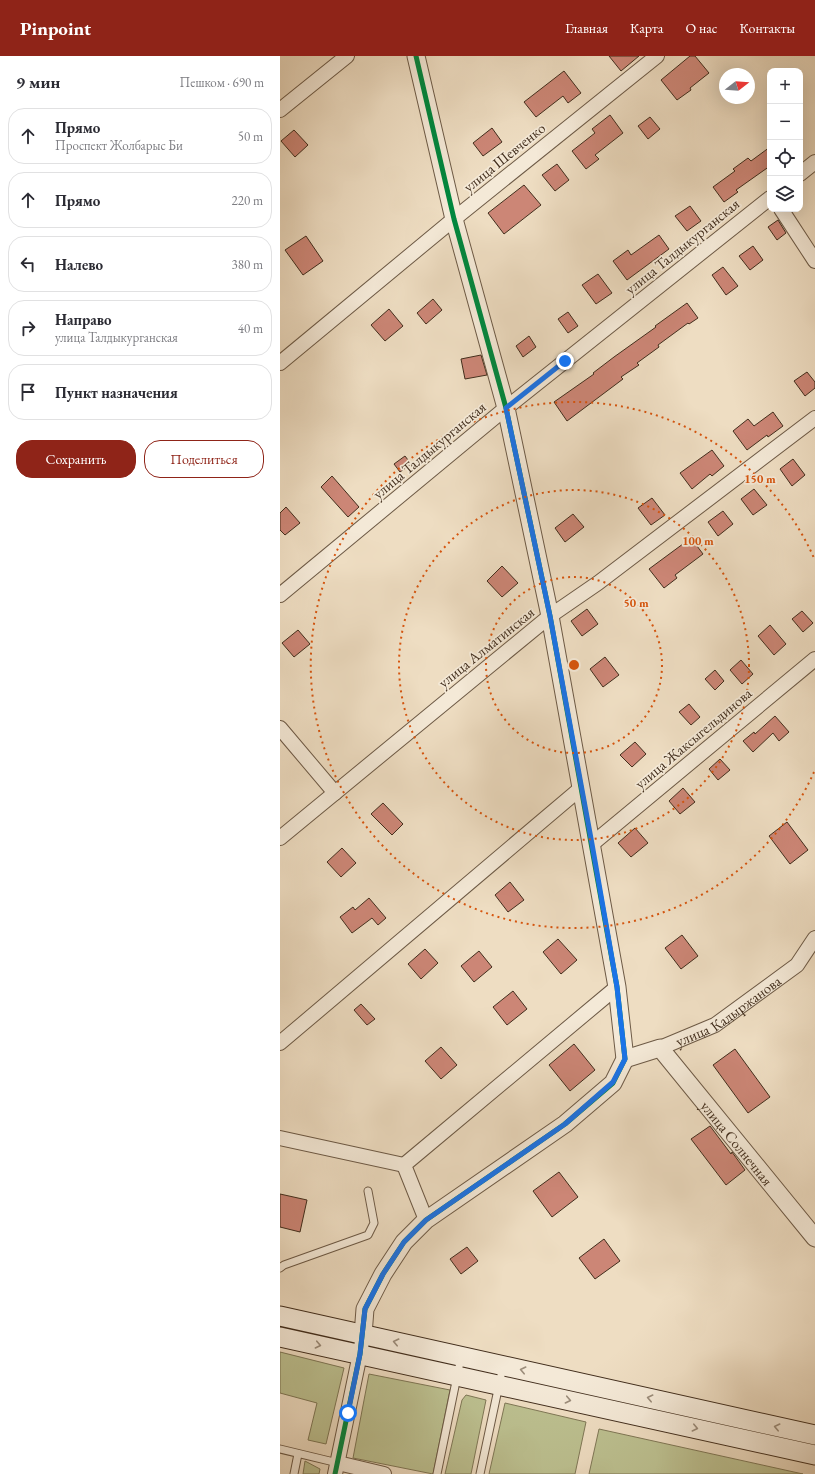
<!DOCTYPE html>
<html lang="ru">
<meta charset="utf-8">
<style>
body{margin:0;font-family:"EB Garamond",serif;background:#f7f7f7;color:#2b2b33}
.controls{position:absolute;right:12px;top:12px;display:grid;overflow:hidden;border-radius:8px;box-shadow:0 4px 16px #0002}
.controls button{width:36px;height:36px;display:grid;place-items:center;padding:0;border:0;border-bottom:1px solid #e1e1e2;background:#fff;color:#2b2b33;font:20px sans-serif}
.compass{position:absolute;left:439px;top:12px;width:36px;height:36px;border-radius:50%;background:#fff;box-shadow:0 4px 16px #0002;rotate:73deg}
.stop{position:absolute;width:12px;height:12px;margin:-9px;border:3px solid #1a73e8;border-radius:50%;background:#fff}
.stop.end{background:#1a73e8;border-color:#fff;box-shadow:0 1px 4px #0008}
.list{margin:0;padding:0;list-style:none}
h2{display:flex;justify-content:space-between;align-items:center;height:52px;margin:0;padding:0 16px;font-size:17px}
h2 small{font-size:13px;font-weight:400;color:#7c7c81}
.list li{display:grid;grid-template-columns:26px 1fr auto;gap:12px;align-items:center;box-sizing:border-box;height:56px;margin:0 8px 8px;padding:0 8px;border:1px solid #e1e1e2;border-radius:16px}
.list b{display:block;font-size:15px;white-space:nowrap}
.list p{margin:0;font-size:13px;white-space:nowrap;color:#7c7c81}
.list em{font-size:13px;font-style:normal;color:#7c7c81}
.actions{display:flex;gap:8px;padding:12px 16px}
.actions a{flex:1;padding:9px 0;border:1px solid #8f2418;border-radius:16px;text-align:center;font-size:14px;color:#8f2418}
.actions .main{background:#8f2418;color:#fff}
.icon{flex:none;width:22px;height:22px;fill:none;stroke:currentColor;stroke-width:2;stroke-linecap:round;stroke-linejoin:round}
.map{position:relative;flex:none;width:535px;height:1418px;overflow:hidden}
header{display:flex;align-items:center;gap:24px;box-sizing:border-box;height:56px;padding:0 20px;background:#8f2418;color:#fff}
header strong{font-size:19px}
nav{display:flex;gap:22px;margin-inline-start:auto;font-size:14px}
main{display:flex}
aside{flex:1;background:#fff}
.map>svg:first-child{display:block}
</style>
<header>
<strong>Pinpoint</strong>
<nav><a>Главная</a><a>Карта</a><a>О нас</a><a>Контакты</a></nav>
</header>
<main>
<aside>
<h2>9 мин<small>Пешком · 690 m</small></h2>
<ul class="list">
<li><svg class="icon" aria-label="ahead" viewBox="0 0 24 24"><path d="M12 20V5M6 11l6-6 6 6"/></svg><div><b>Прямо</b><p>Проспект Жолбарыс Би</p></div><em>50 m</em></li>
<li><svg class="icon" aria-label="ahead" viewBox="0 0 24 24"><path d="M12 20V5M6 11l6-6 6 6"/></svg><div><b>Прямо</b></div><em>220 m</em></li>
<li><svg class="icon" aria-label="left" viewBox="0 0 24 24"><path d="M17 20v-9H6M10 6l-5 5 5 5"/></svg><div><b>Налево</b></div><em>380 m</em></li>
<li><svg class="icon" aria-label="right" viewBox="0 0 24 24"><path d="M7 20v-9h11M14 6l5 5-5 5"/></svg><div><b>Направо</b><p>улица Талдыкурганская</p></div><em>40 m</em></li>
<li><svg class="icon" aria-label="arrive" viewBox="0 0 24 24"><path d="M6 21V4h12l-3 4 3 4H6"/></svg><div><b>Пункт назначения</b></div></li>
</ul>
<div class="actions"><a class="main">Сохранить</a><a>Поделиться</a></div>
</aside>
<div class="map">
<svg width="535" height="1418" viewBox="0 0 535 1418">
<rect width="100%" height="100%" fill="#eeddc2"/>
<filter id="stains"><feTurbulence type="fractalNoise" baseFrequency=".005" numOctaves="4"/><feColorMatrix values="0 0 0 0 .2 0 0 0 0 .09 0 0 0 0 .02 0 0 0 .5 -.17"/></filter>
<radialGradient id="worn" r=".72"><stop offset=".6" stop-color="#630" stop-opacity="0"/><stop offset="1" stop-color="#630" stop-opacity=".3"/></radialGradient>
<!-- green -->
<path fill="#bcc090" stroke="#7f7756" d="M0,1296l64,16 -18,76 -18,-4 9,-37 -37,-10z
M89,1318l81,16 -17,84 -80,-16z
M186,1339l20,5 -15,74h-26l17,-74z
M225,1347l81,19 -11,52h-86z
M319,1373l204,45h-214z
M25,1405l15,8 -1,5h-16z"/>
<!-- building -->
<path fill="#cc8676" stroke="#422e1d" d="M329,0h30l-18,15z
M410,0h5l14,17 -19,15 1,2 -14,10 -16,-20z
M284,15l17,22 -13,10 -5,-7 -27,21 -12,-15z
M330,59l13,18 -28,22 4,4 -13,10 -14,-18 23,-18 -3,-4z
M370,61l10,12 -12,10 -10,-13z
M212,72l10,14 -19,14 -10,-13z
M14,74l14,15 -13,12 -14,-16z
M490,91v19l-34,24 2,2 -14,10 -11,-15 22,-16 -2,-2 15,-11 3,3z
M277,108l12,16 -14,11 -13,-16z
M244,129l17,20 -37,29 -16,-21z
M410,150l11,15 -14,10 -12,-15z
M498,164l8,13 -9,7 -9,-13z
M379,179l10,14 -42,31 -14,-19 15,-11 3,5z
M26,180l17,25 -20,14 -18,-25z
M473,190l10,14 -13,10 -11,-14z
M443,211l15,19 -12,9 -14,-20z
M318,218l14,19 -16,11 -14,-19z
M153,243l9,11 -16,14 -9,-11z
M407,247l11,15 -9,6 -1,-1 -30,22 1,2 -22,16 2,2 -18,12 2,2 -56,42 -13,-19 40,-28 -1,-1 21,-16 42,-30 -1,-1z
M109,253l14,17 -18,15 -14,-16z
M288,256l10,14 -10,7 -10,-14z
M249,280l7,11 -13,10 -7,-11z
M201,299l6,20 -22,4 -4,-20z
M527,316l8,10v6l-10,8 -11,-15z
M493,356l10,14 -15,11 -1,-2 -20,15 -14,-19 15,-12 6,7z
M432,394l12,16 -12,10 -2,-2 -18,15 -12,-16z
M125,400l6,8 -11,8 -6,-8z
M513,403l12,16 -13,11 -12,-17z
M52,420l27,31 -11,10 -27,-30z
M474,433l13,16 -14,10 -12,-16z
M372,442l13,17 -14,10 -13,-17z
M6,451l14,16 -15,12 -5,-5v-17z
M443,455l10,13 -15,12 -10,-14z
M293,458l11,13 -19,15 -10,-14z
M411,482l12,16 -28,21 2,3 -13,10 -15,-19z
M222,510l16,17 -16,14 -15,-16z
M307,553l11,15 -16,12 -11,-15z
M522,555l11,12 -10,9 -11,-13z
M490,569l16,19 -12,11 -16,-19z
M18,574l12,14 -16,13 -12,-14z
M325,601l14,18 -16,12 -13,-18z
M461,604l12,14 -11,10 -12,-14z
M435,614l9,11 -9,9 -10,-11z
M409,648l11,13 -9,8 -12,-13z
M495,660l14,16 -10,9 -6,-8 -20,19 -10,-11 11,-9 1,2z
M355,686l11,12 -14,13 -12,-12z
M440,703l10,11 -12,10 -9,-11z
M403,732l12,14 -15,12 -11,-13z
M103,747l20,21 -11,11 -21,-21z
M507,766l21,28 -18,14 -21,-28z
M355,772l13,15 -17,14 -13,-14z
M62,792l14,15 -15,14 -14,-15z
M230,826l14,18 -16,12 -13,-17z
M89,842l17,20 -8,7 -6,-7 -20,15 -12,-16 13,-10 2,3z
M402,879l16,21 -17,13 -16,-21z
M278,883l19,21 -16,14 -18,-22z
M145,893l13,14 -17,16 -13,-15z
M199,895l13,16 -18,15 -13,-16z
M233,935l14,18 -20,16 -14,-18z
M81,948l14,15 -8,6 -13,-15z
M294,988l21,26 -25,21 -21,-26z
M161,991l16,18 -16,14 -16,-18z
M455,993l35,48 -22,16 -35,-48z
M430,1070l21,28 1,-2 13,18 -19,15 -35,-46z
M279,1116l19,25 -26,20 -19,-26z
M0,1138l27,6 -7,32 -20,-5z
M324,1183l16,22 -25,18 -16,-21z
M187,1191l11,14 -17,13 -11,-15z"/>
<g fill="none" stroke-linecap="round" stroke-linejoin="round">
<!-- service casing -->
<g stroke="#6d5a46" stroke-width="9">
<path id="service" d="M0,1212l4,-3 84,-30 6,-12 -6,-32
M0,1393l58,14
M14,1418l4,-20
M157,1418l24,-117
M200,1418l23,-108"/>
</g>
<!-- minor casing -->
<g stroke="#6d5a46" stroke-width="16">
<g id="minor">
<path d="M0,54l67,-54"/>
<path d="M520,118l15,-12"/>
<path d="M501,153l34,52"/>
<path d="M0,307l174,-144 203,-163"/>
<path d="M0,539l226,-187 264,-210"/>
<path d="M0,672l55,65"/>
<path d="M0,782l270,-222 48,-33 217,-165"/>
<path d="M312,788l223,-185"/>
<path d="M0,987l301,-255"/>
<path id="s1" d="M380,992l55,-23 82,-60 18,-27"/>
<path d="M0,1082l124,27"/>
<path d="M146,1164l-22,-55 213,-178"/>
<path d="M58,1407l46,11"/>
<path d="M55,1418l25,-120 3,-19"/>
</g>
</g>
<!-- tertiary casing -->
<g stroke="#6d5a46" stroke-width="19">
<g id="tertiary">
<path id="s2" d="M345,1003l35,-11 155,190"/>
<path d="M83,1279l2,-26 18,-35 21,-32 22,-22 139,-96 48,-41 12,-24 -8,-72 -67,-371 -44,-208 -52,-189 -38,-163"/>
</g>
</g>
<!-- secondary casing -->
<g stroke="#422e1d" stroke-width="21">
<path id="secondary" d="M0,1260l535,119
M0,1281l535,118"/>
</g>
<!-- service -->
<use href="#service" stroke="#f4e9d7" stroke-width="7"/>
<!-- minor -->
<use href="#minor" stroke="#f4e9d7" stroke-width="14"/>
<!-- tertiary -->
<use href="#tertiary" stroke="#f4e9d7" stroke-width="17"/>
<!-- secondary -->
<use href="#secondary" stroke="#f4e9d7" stroke-width="19"/>
<!-- cycleway casing -->
<g stroke="#f4e9d7" stroke-width="8">
<path id="cycleway" d="M55,1418l25,-120 5,-45 18,-35 21,-32 22,-22 139,-96 48,-41 12,-24 -8,-72 -67,-371 -44,-208 -52,-189 -38,-163"/>
</g>
<!-- cycleway -->
<use href="#cycleway" stroke="#00873e" stroke-width="5"/>
</g>
<!-- one-way arrows -->
<defs><path id="oneway-chevron" d="M-2-3.5L2.5 0L-2 3.5" fill="none" stroke-width="1.6" stroke-linecap="round" stroke-linejoin="round"/></defs>
<g stroke="#9b8c7a">
<use href="#oneway-chevron" transform="translate(116 1286) rotate(-167)"/>
<use href="#oneway-chevron" transform="translate(38 1289) rotate(12)"/>
<use href="#oneway-chevron" transform="translate(243 1314) rotate(-167)"/>
<use href="#oneway-chevron" transform="translate(370 1342) rotate(-167)"/>
<use href="#oneway-chevron" transform="translate(288 1344) rotate(12)"/>
<use href="#oneway-chevron" transform="translate(497 1371) rotate(-167)"/>
<use href="#oneway-chevron" transform="translate(415 1372) rotate(13)"/>
</g>
<g fill="none" stroke-linecap="round" stroke-linejoin="round">
<!-- route -->
<path stroke="#1a73e8" stroke-width="5" d="M68,1357l12,-59 5,-45 18,-35 21,-32 22,-22 139,-96 48,-42 12,-23 -8,-72 -25,-143 -42,-228 -44,-208 59,-47"/>
</g>
<!-- distance rings -->
<g fill="none" stroke="#d7550e" stroke-width="2" stroke-dasharray="2 4">
<circle cx="294" cy="609" r="88"/>
<circle cx="294" cy="609" r="175"/>
<path d="M534 716A263 263 0 1 1 534 502"/>
</g>
<g text-anchor="middle" dominant-baseline="central" stroke-width="3.5" stroke-linejoin="round" paint-order="stroke">
<!-- street labels -->
<g font-size="15" fill="#422e1d" stroke="#f4e9d7">
<text transform="translate(224 101) rotate(-39)">улица Шевченко</text>
<text transform="translate(402 190) rotate(-39)">улица Талдыкурганская</text>
<text transform="translate(149 394) rotate(-40)">улица Талдыкурганская</text>
<text transform="translate(206 591) rotate(-39)">улица Алматинская</text>
<text transform="translate(413 682) rotate(-40)">улица Жаксыгельдинова</text>
<text stroke="none"><textPath href="#s1" startOffset="78">улица Кадыржанова</textPath></text>
<text stroke="none"><textPath href="#s2" startOffset="159">улица Солнечная</textPath></text>
</g>
</g>
<circle cx="294" cy="609" r="6" fill="#d7550e" stroke="#f4e9d7" stroke-width="2"/>
<g font-size="12" text-anchor="middle" font-weight="bold" fill="#d7550e" stroke="#f4e9d7" stroke-width="3.5" stroke-linejoin="round" paint-order="stroke">
<text x="480" y="427">150 m</text>
<text x="418" y="489">100 m</text>
<text x="356" y="551">50 m</text>
</g>
<rect width="100%" height="100%" filter="url(#stains)"/>
<rect width="100%" height="100%" fill="url(#worn)"/>
</svg>
<div class="controls">
<button>+</button>
<button>−</button>
<button><svg class="icon" aria-label="locate" viewBox="0 0 24 24"><circle cx="12" cy="12" r="6"/><path d="M12 2v4M12 18v4M2 12h4M18 12h4"/></svg></button>
<button><svg class="icon" aria-label="layers" viewBox="0 0 24 24"><path d="M12 4l9 5-9 5-9-5zM3 14l9 5 9-5"/></svg></button>
</div>
<svg class="compass" viewBox="-18 -18 36 36"><path d="M0-13l5 13h-10z" fill="#e53935"/><path d="M0 13l5-13h-10z" fill="#7c7c81"/></svg>
<div class="stop" style="left:68px;top:1357px"></div>
<div class="stop end" style="left:285px;top:305px"></div>
</div>
</main>
